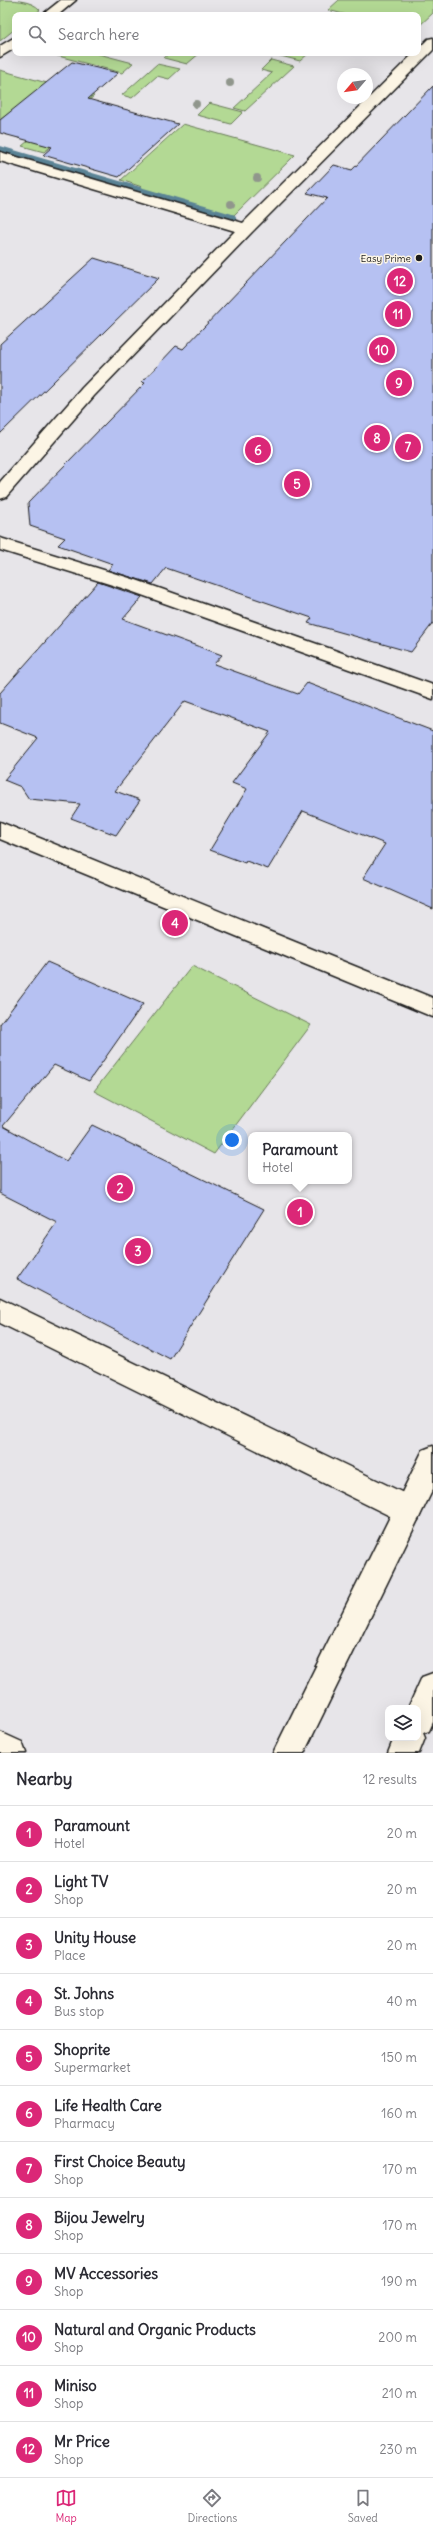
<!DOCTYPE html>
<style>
body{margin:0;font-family:Delius,sans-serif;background:#f7f7f7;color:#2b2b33}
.controls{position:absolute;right:12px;bottom:12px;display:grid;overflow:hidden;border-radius:8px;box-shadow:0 4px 16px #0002}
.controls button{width:36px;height:36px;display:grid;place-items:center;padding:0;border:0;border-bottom:1px solid #e1e1e2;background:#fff;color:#2b2b33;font:20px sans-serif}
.compass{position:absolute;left:337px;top:68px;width:36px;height:36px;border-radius:50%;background:#fff;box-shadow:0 4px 16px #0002;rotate:241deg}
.you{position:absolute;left:232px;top:1140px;width:14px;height:14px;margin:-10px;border:3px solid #fff;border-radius:50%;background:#1a73e8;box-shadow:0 0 0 6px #1a73e833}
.badge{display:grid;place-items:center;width:26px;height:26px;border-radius:50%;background:#db2777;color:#fff;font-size:13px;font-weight:700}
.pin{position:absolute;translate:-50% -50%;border:2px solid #fff;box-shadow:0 1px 4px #0006}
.popup{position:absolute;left:248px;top:1132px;width:104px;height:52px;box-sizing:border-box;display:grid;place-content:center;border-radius:8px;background:#fff;filter:drop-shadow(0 1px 3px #0005);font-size:13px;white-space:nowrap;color:#7c7c81}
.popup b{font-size:15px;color:#2b2b33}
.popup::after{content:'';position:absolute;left:50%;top:100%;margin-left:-8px;border:8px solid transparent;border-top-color:#fff}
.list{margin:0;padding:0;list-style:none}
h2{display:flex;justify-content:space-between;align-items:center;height:52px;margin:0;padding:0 16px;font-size:17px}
h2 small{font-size:13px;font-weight:400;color:#7c7c81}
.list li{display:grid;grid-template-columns:26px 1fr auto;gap:12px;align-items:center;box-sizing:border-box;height:56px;padding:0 16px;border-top:1px solid #e1e1e2}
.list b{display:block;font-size:15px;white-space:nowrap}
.list p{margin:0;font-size:13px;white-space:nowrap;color:#7c7c81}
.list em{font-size:13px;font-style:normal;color:#7c7c81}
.icon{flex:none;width:22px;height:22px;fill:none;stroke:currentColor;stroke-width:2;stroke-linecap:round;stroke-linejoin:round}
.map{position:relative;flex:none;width:433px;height:1753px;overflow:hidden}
.search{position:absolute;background:#fff;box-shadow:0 4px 16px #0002;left:12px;right:12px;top:12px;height:44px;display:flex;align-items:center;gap:10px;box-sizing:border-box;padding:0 14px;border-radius:8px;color:#7c7c81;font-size:15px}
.sheet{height:724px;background:#fff}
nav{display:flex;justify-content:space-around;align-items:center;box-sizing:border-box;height:56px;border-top:1px solid #e1e1e2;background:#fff;font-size:11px;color:#7c7c81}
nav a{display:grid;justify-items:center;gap:2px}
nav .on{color:#db2777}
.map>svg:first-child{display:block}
</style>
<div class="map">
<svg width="433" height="1753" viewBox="0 0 433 1753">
<rect width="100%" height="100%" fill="#e7e5e9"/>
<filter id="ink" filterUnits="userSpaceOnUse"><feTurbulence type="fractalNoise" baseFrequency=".025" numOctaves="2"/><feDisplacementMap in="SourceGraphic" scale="8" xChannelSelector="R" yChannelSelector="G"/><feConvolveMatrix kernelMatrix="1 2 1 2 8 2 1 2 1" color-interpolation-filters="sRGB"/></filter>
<g filter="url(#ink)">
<!-- green -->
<path fill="#b3d994" stroke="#687a58" d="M0,0c12,0 32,0 40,10l-7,5h-18v14l-15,12z
M339,0h94v13l-15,14v-12h-71l-19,-5z
M47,53h48l38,10 -11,10z
M170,53h30l-13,11 -23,-6z
M279,53h30l-9,8 -23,-6z
M271,60l23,6 -49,45 -11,-3 38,-35 -11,-3z
M157,64l23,5 -11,10 -12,-3 -25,22 -10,-3z
M0,70l94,26 -44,37 13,4 -19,15 -22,-6 25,-21 -39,-11 -8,6z
M209,103l34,9 -12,12 -34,-9z
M183,124l112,31 -63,62 -92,-27 2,-3 -21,-7z
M192,966l119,59 -97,129 -120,-63z"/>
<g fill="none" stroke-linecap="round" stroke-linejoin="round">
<!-- stream -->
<path stroke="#5a8395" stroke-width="8" d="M0,150l232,68"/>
</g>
<!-- building -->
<path fill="#b6c1f2" stroke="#1c1c1c" d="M72,62l46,11 -30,26 90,25 -59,53 -76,-22 9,-8 -52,-14v-13z
M433,86v537l-22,29 -103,-29 4,-5 -146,-50 -13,16 -45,-14 5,-6 -55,-19 7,-7 -35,-12 -2,-23 117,-120 -3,-1 34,-36 7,3 144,-151 -20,-5 27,-28 18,5z
M94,258l65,20 -159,156v-90z
M98,582l44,15 -19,22 99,36 -8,9 84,30 9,-11 126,48v178l-70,-31 22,-34 -82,-33 -35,58 -22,-8 -1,2 -35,-13 37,-61 -15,-6 38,-51 -85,-31 -70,90 25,9 -24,35 -45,-17 9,-14 -51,-5 -8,-12 -17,-7 34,-42 -38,-15v-30z
M47,962l96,42 -54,77 -35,-16 -51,61 63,35 26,-36 172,84 -94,150 -153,-80 40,-57 -57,-29v-169z"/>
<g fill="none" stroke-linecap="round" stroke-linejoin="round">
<!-- minor casing -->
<g stroke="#1c1c1c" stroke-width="3">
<path id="minor" d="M61,0h15l-18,15h-16z
M15,37v11l-15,9v-11z
M433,38v12l-181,182 -158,164 -88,101 -6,2v-17l82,-94 153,-157 -235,-70v-9l243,71 171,-170h4v-4l10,-10z
M0,538l136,42 297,105v14l-311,-111 -122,-38z
M0,1298l418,202 4,10 -4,10 -10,4 -10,-4 -398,-197z
M0,1732l22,10 4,11h-26z"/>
</g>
<!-- major casing -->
<g stroke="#1c1c1c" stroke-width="3">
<path id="major" d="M0,822l433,176v19l-433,-178z
M433,1446v43l-129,264h-31l150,-303z"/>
</g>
<!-- highway casing -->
<g stroke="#1c1c1c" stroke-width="3">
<path id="highway" d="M433,1673v49l-4,9 -6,2 2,5 -6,15h-31l6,-15h24v-30h-10l14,-31z"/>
</g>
<!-- minor -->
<use href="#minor" fill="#fcf5e5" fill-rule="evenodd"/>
<!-- major -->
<use href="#major" fill="#fcf5e5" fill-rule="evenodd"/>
<!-- highway -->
<use href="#highway" fill="#fcf5e5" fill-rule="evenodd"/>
</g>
<!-- trees -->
<g fill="#90968c">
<circle cx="230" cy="83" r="4"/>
<circle cx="196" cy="104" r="4"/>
<circle cx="257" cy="178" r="4"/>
<circle cx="231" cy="204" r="4"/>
</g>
</g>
<!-- markers -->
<circle fill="#1c1c1c" stroke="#fcf5e5" stroke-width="1.5" cx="419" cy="258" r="4"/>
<g text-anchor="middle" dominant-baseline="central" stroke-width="3" stroke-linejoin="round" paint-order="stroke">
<!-- far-poi labels -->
<g font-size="10" fill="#1c1c1c" stroke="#fcf5e5" text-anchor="end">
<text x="411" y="258">Easy Prime</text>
</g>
</g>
</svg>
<div class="controls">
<button><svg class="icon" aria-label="layers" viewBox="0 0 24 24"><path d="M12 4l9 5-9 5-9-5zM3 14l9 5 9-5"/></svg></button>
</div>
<svg class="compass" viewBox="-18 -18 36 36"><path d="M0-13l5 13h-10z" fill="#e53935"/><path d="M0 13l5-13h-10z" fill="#7c7c81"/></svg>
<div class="you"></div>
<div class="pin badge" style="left:300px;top:1212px">1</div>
<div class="popup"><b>Paramount</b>Hotel</div>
<div class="pin badge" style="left:120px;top:1188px">2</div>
<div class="pin badge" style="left:138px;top:1251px">3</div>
<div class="pin badge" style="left:175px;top:923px">4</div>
<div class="pin badge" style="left:297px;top:484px">5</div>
<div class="pin badge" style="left:258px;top:450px">6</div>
<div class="pin badge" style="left:408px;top:447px">7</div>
<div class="pin badge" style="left:377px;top:438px">8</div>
<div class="pin badge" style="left:399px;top:383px">9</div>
<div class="pin badge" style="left:382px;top:350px">10</div>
<div class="pin badge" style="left:398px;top:314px">11</div>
<div class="pin badge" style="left:400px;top:281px">12</div>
<div class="search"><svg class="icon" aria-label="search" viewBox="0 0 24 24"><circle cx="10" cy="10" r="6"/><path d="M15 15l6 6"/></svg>Search here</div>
</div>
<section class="sheet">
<h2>Nearby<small>12 results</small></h2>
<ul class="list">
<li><span class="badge">1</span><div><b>Paramount</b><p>Hotel</p></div><em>20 m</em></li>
<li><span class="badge">2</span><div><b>Light TV</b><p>Shop</p></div><em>20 m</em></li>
<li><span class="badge">3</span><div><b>Unity House</b><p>Place</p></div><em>20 m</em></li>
<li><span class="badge">4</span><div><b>St. Johns</b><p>Bus stop</p></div><em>40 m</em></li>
<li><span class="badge">5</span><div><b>Shoprite</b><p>Supermarket</p></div><em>150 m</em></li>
<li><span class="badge">6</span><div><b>Life Health Care</b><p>Pharmacy</p></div><em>160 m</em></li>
<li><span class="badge">7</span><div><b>First Choice Beauty</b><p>Shop</p></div><em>170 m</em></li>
<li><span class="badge">8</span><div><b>Bijou Jewelry</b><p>Shop</p></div><em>170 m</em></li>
<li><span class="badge">9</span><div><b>MV Accessories</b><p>Shop</p></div><em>190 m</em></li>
<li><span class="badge">10</span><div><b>Natural and Organic Products</b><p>Shop</p></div><em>200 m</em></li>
<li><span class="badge">11</span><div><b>Miniso</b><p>Shop</p></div><em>210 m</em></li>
<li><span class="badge">12</span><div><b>Mr Price</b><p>Shop</p></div><em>230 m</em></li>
</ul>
</section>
<nav>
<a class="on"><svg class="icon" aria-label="map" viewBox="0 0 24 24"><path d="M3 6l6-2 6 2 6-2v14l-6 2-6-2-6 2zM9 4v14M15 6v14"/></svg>Map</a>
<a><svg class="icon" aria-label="directions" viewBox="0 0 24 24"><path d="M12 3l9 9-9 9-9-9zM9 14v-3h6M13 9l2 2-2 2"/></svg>Directions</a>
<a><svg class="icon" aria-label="saved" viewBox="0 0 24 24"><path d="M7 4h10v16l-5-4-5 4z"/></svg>Saved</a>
</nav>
